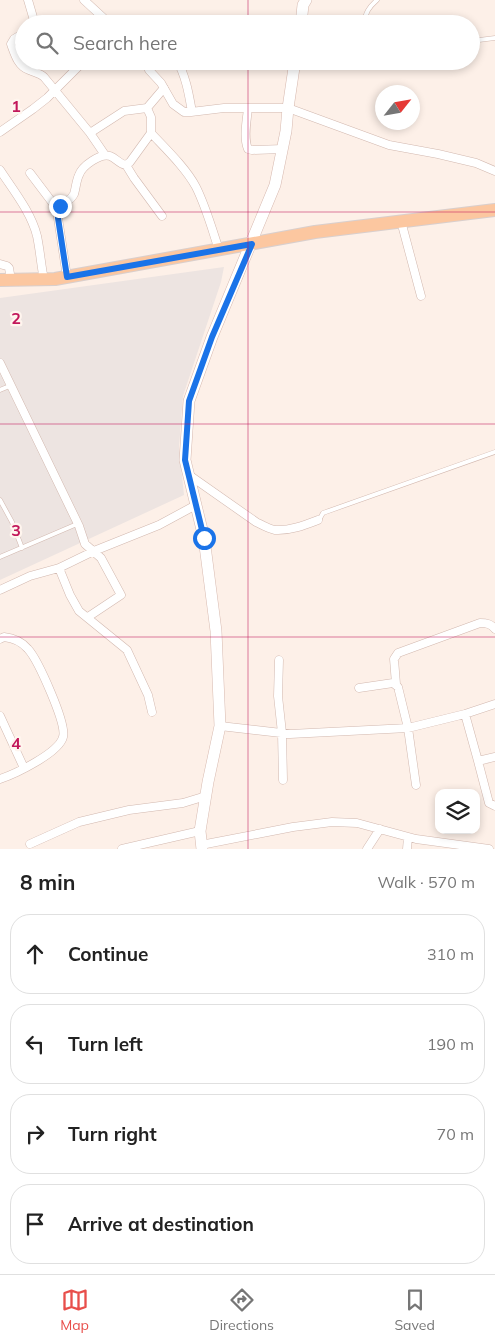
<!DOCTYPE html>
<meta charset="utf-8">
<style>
body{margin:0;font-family:Mulish,sans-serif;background:#f6f6f6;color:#222}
.controls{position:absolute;right:15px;bottom:15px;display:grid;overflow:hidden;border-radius:10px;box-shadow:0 2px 8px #0003}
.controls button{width:45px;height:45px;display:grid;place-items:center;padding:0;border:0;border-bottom:1px solid #e0e0e0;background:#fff;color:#222;font:25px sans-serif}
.compass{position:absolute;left:375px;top:85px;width:45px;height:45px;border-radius:50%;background:#fff;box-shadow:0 2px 8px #0003;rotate:59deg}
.stop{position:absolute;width:15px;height:15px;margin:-11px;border:4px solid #1a73e8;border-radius:50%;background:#fff}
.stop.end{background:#1a73e8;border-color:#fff;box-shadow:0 1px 5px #0008}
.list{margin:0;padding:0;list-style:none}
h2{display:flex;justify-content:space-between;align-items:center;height:65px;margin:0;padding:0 20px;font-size:21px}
h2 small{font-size:16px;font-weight:400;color:#767676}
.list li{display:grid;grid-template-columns:32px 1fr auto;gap:15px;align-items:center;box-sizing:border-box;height:80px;margin:0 10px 10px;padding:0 10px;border:1px solid #e0e0e0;border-radius:20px}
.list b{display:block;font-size:19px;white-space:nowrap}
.list em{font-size:16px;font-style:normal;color:#767676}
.icon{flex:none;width:28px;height:28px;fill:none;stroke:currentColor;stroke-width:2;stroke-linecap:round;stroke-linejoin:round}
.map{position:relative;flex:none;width:495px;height:849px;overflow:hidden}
.search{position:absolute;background:#fff;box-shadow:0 2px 8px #0003;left:15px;right:15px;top:15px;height:55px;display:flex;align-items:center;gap:12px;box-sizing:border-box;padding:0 18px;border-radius:28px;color:#767676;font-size:19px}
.sheet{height:425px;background:#fff}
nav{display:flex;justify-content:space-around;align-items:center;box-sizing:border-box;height:70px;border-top:1px solid #e0e0e0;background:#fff;font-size:14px;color:#767676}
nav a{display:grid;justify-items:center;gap:2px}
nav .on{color:#e84f4b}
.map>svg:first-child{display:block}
</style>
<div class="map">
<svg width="495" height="849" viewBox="0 0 495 849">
<rect width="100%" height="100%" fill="#fdf0e8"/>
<!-- industrial -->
<path fill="#ede4e1" d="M224,267l-3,15 -38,114 -4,51 5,48 -184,85v-282z"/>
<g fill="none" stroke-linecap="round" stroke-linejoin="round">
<!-- lane casing -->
<g stroke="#d2b8af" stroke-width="5">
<path id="lane" d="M364,24c1,-11 5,-17 13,-24
M471,41l24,-3
M0,390l12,-5
M0,500l12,22 10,26
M319,520l4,-7 172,-61
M0,557l77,-33"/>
</g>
<!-- street casing -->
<g stroke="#d2b8af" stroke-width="9">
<path id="street" d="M28,0l7,24
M84,0l26,24
M24,33l-10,6 -3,5c4,11 7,22 18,26 6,3 11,3 15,7l46,56 15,22
M146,61l3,9 12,13 12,21 11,8h7l33,-4h64l101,37 49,9 38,9 19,8
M177,61c9,15 12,34 15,51
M248,108c-1,12 -5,29 0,41l4,1 31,-1
M0,132l33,-23 14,-11 37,-37
M90,133l34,-22 23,-3
M151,133c14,15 35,35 45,54 10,20 16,42 23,63
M126,165l8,13 28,38
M0,170c13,20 31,42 37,66 3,14 4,29 7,44
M30,173l28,37
M401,221l20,75
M0,264l7,2 2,2 2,12
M67,277l-9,-59c0,-19 11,-13 16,-24 2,-6 2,-13 5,-19 3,-9 21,-22 31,-19 6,2 9,8 16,9l4,-3 21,-29v-16l-4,-9 17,-20
M0,363l79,163 6,18 16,14 20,37 -33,22
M189,475l67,47c6,3 13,7 19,8 15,1 30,-5 43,-10
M59,568l11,27 9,16 48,39 21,45 4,17
M0,590l30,-14 29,-8 35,-17 65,-26 37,-20
M0,639l4,-2c10,1 18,5 24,12 10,11 39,75 35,88 -4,16 -48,37 -63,42
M279,660l-1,36 4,37 1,47
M396,684l-2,-25 4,-6 82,-30c7,0 11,1 15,6
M359,688l34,-5 5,4 10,41 8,57
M465,714l13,47 17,-4
M0,716l24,52
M220,726l70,8 118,-6 57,-14 30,-10
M478,761l11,42 6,3
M30,844l49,-22 50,-12 54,-7 23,-7
M201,845l92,-18 39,-5 25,1 59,16 73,10
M122,849l78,-18
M367,849l13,-20
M407,849l1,-12"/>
</g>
<!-- secondary casing -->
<g stroke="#d7b9af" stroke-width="12">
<path id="secondary" d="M301,24l2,-19 3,-5
M202,849l-2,-18 8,-49 12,-56 -4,-95 -12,-93 -19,-78 4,-59 23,-64 63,-152 11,-54 2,-23 7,-47"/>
</g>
<!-- primary casing -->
<g stroke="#d9cfcd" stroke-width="14">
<path id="primary" d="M0,280l55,-1 260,-47 180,-22"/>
</g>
<!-- lane -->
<use href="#lane" stroke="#fff" stroke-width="4"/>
<!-- street -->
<use href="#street" stroke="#fff" stroke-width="8"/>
<!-- secondary -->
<use href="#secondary" stroke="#fff" stroke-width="11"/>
<!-- primary -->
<use href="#primary" stroke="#fcc7a0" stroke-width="12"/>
</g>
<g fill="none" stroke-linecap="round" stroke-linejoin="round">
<!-- route -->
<path stroke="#1a73e8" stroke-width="6" d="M60,206l-2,4v8l9,59 185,-33 -40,93 -23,64 -4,59 19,78"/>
</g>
<!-- grid -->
<path fill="none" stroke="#c2185b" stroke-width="1" stroke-opacity="0.55" d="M248,0v24M248,61v788M0,212h495M0,424h495M0,637h495"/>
<g font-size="16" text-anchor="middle" font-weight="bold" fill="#c2185b" stroke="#fff5ee" stroke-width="4.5" stroke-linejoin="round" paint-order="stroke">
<text x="16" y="112">1</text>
<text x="16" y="324">2</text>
<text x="16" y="536">3</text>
<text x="16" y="749">4</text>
</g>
</svg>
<div class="controls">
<button><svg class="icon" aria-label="layers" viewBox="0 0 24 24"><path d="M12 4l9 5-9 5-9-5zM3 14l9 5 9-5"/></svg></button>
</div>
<svg class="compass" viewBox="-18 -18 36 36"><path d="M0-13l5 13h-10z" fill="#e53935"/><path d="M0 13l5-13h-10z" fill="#767676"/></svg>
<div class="stop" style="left:204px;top:538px"></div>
<div class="stop end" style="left:60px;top:206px"></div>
<div class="search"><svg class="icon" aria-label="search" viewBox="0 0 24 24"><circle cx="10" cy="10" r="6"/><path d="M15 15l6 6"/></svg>Search here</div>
</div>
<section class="sheet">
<h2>8 min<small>Walk · 570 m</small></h2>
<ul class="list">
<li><svg class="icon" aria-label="ahead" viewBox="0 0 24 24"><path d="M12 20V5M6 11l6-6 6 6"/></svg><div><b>Continue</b></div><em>310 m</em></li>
<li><svg class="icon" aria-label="left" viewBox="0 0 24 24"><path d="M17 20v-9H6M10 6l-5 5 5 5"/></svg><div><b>Turn left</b></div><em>190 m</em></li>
<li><svg class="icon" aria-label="right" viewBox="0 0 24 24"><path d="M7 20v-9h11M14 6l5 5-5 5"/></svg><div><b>Turn right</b></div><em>70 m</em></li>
<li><svg class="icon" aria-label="arrive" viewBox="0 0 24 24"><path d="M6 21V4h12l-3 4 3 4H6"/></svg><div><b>Arrive at destination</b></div></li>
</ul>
</section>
<nav>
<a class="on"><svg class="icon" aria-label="map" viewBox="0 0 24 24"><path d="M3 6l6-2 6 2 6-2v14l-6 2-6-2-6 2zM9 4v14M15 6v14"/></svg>Map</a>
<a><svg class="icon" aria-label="directions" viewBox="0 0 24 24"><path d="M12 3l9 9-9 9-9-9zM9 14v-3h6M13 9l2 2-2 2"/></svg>Directions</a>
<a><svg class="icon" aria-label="saved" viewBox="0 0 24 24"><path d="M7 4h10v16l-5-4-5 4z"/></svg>Saved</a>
</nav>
